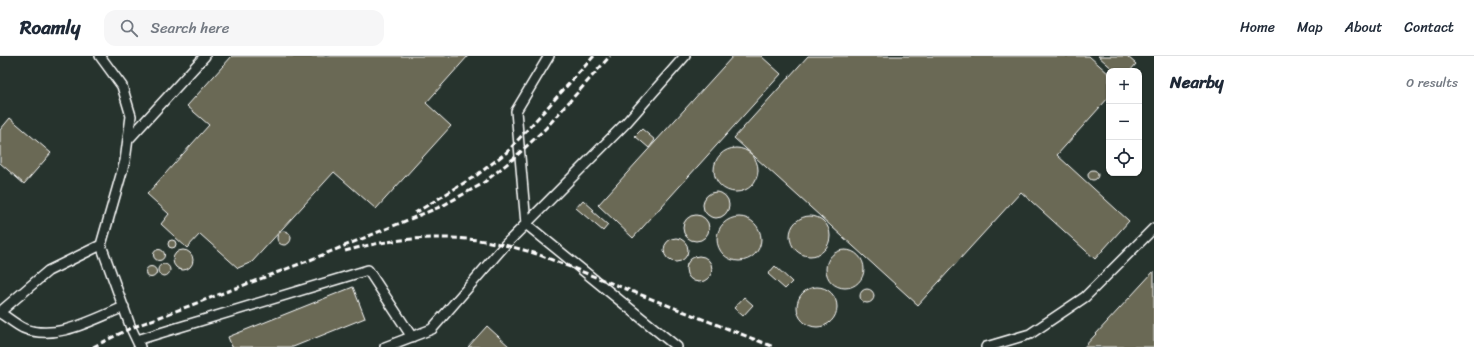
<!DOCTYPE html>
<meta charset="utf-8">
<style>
body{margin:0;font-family:Sriracha,sans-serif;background:#f6f6f7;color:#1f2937}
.controls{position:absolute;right:12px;top:12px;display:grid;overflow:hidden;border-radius:8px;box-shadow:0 1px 3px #0004}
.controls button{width:36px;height:36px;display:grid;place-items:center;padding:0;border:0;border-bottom:1px solid #e0e1e3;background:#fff;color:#1f2937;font:20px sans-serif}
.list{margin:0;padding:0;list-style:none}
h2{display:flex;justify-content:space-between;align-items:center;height:52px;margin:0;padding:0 16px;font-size:17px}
h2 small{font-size:13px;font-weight:400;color:#747a83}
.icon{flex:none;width:22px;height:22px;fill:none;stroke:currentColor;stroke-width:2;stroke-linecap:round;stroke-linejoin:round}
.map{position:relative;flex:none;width:1154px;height:291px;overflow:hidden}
header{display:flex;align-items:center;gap:24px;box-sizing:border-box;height:56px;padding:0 20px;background:#fff;border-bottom:1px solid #e0e1e3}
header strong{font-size:19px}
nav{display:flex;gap:22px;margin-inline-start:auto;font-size:14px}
.search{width:280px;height:36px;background:#f6f6f7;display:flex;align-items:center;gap:10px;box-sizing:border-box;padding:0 14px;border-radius:12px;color:#747a83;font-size:15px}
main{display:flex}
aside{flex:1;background:#fff}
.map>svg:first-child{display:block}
</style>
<header>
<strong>Roamly</strong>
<div class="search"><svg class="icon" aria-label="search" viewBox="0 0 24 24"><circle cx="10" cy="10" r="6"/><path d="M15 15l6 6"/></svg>Search here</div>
<nav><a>Home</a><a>Map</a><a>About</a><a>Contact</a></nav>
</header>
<main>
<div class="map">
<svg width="1154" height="291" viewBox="0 0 1154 291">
<rect width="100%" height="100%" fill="#26332d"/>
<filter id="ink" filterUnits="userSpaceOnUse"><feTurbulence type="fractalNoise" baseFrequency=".025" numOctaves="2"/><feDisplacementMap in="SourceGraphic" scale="8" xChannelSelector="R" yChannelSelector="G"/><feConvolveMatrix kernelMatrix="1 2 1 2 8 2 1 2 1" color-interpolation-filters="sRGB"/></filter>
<g filter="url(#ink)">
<!-- building -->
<path fill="#6a6954" stroke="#fff" d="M232,0h236l-42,47 25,23 -75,83 -42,-37 -82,90 -14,6 -38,-34 -13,14 -26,-24 8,-10 -22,-20 62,-69 -22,-19z
M733,0h28l20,18 -148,164 -35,-33z
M808,0h281l20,18v23l-52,58 72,66 -34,38 -74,-67 -103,113 -184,-167z
M1098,0h29l9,8 -6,7h-15z
M10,62l41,35 -27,31 -24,-21v-33z
M642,73l13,11 -6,8 -14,-12z
M714 114a22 22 0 1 1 44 0a22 22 0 1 1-44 0Z
M1088 119a5 5 0 1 1 10 0a5 5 0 1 1-10 0Z
M703 149a13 13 0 1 1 26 0a13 13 0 1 1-26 0Z
M583,144l11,10 -2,1 16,14 -5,6 -27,-23z
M683 172a13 13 0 1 1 26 0a13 13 0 1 1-26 0Z
M790 180a20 20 0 1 1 40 0a20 20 0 1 1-40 0Z
M717 183a22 22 0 1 1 44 0a22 22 0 1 1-44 0Z
M277 182a7 7 0 1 1 14 0a7 7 0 1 1-14 0Z
M664 194a12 12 0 1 1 24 0a12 12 0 1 1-24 0Z
M168 188a4 4 0 1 1 8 0a4 4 0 1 1-8 0Z
M153.5 199a5.5 5.5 0 1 1 11 0a5.5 5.5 0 1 1-11 0Z
M173 204a10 10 0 1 1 20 0a10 10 0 1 1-20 0Z
M826 213a19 19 0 1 1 38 0a19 19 0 1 1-38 0Z
M686 213a13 13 0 1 1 26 0a13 13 0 1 1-26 0Z
M158 214a6 6 0 1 1 12 0a6 6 0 1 1-12 0Z
M775,210l17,16 -7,7 -17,-15z
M145.5 216a5.5 5.5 0 1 1 11 0a5.5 5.5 0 1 1-11 0Z
M1154,215v76h-70z
M797 251a20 20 0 1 1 40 0a20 20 0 1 1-40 0Z
M353,231l12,31 -72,29h-61l-4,-10z
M860 240a7 7 0 1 1 14 0a7 7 0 1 1-14 0Z
M744,241l9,8 -10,11 -9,-8z
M487,270l23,21h-42z"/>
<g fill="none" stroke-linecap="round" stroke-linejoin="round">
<!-- lane casing -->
<g stroke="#fff" stroke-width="12">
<path id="lane" d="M100,0l22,30 9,30 -6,45 -24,84 30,83 9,19
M549,0l-33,55 10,113 151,123
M128,84l77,-84
M0,256l48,-41 53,-26
M0,257c7,4 15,11 23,15 32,14 71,-9 101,-21
M137,284l231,-70 44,67
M385,291l47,-18 73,-84 121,-122 59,-67
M986,291l44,-13 55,-37 69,-69"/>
</g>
<!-- lane -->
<use href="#lane" stroke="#26332d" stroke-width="9"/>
<!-- rail -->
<path stroke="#fff" stroke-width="3" stroke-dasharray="6 3" stroke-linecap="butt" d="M415,157l62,-38 30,-23 87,-96
M345,195c43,-12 89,-16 133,-11 20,3 40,8 59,14l237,93
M93,291l38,-19 179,-68 132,-54 40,-22 31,-25 33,-31 64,-72"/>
</g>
</g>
</svg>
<div class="controls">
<button>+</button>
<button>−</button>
<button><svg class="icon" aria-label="locate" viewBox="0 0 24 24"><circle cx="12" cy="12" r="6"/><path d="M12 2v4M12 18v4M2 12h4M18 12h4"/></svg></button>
</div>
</div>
<aside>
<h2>Nearby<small>0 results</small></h2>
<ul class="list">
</ul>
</aside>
</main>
